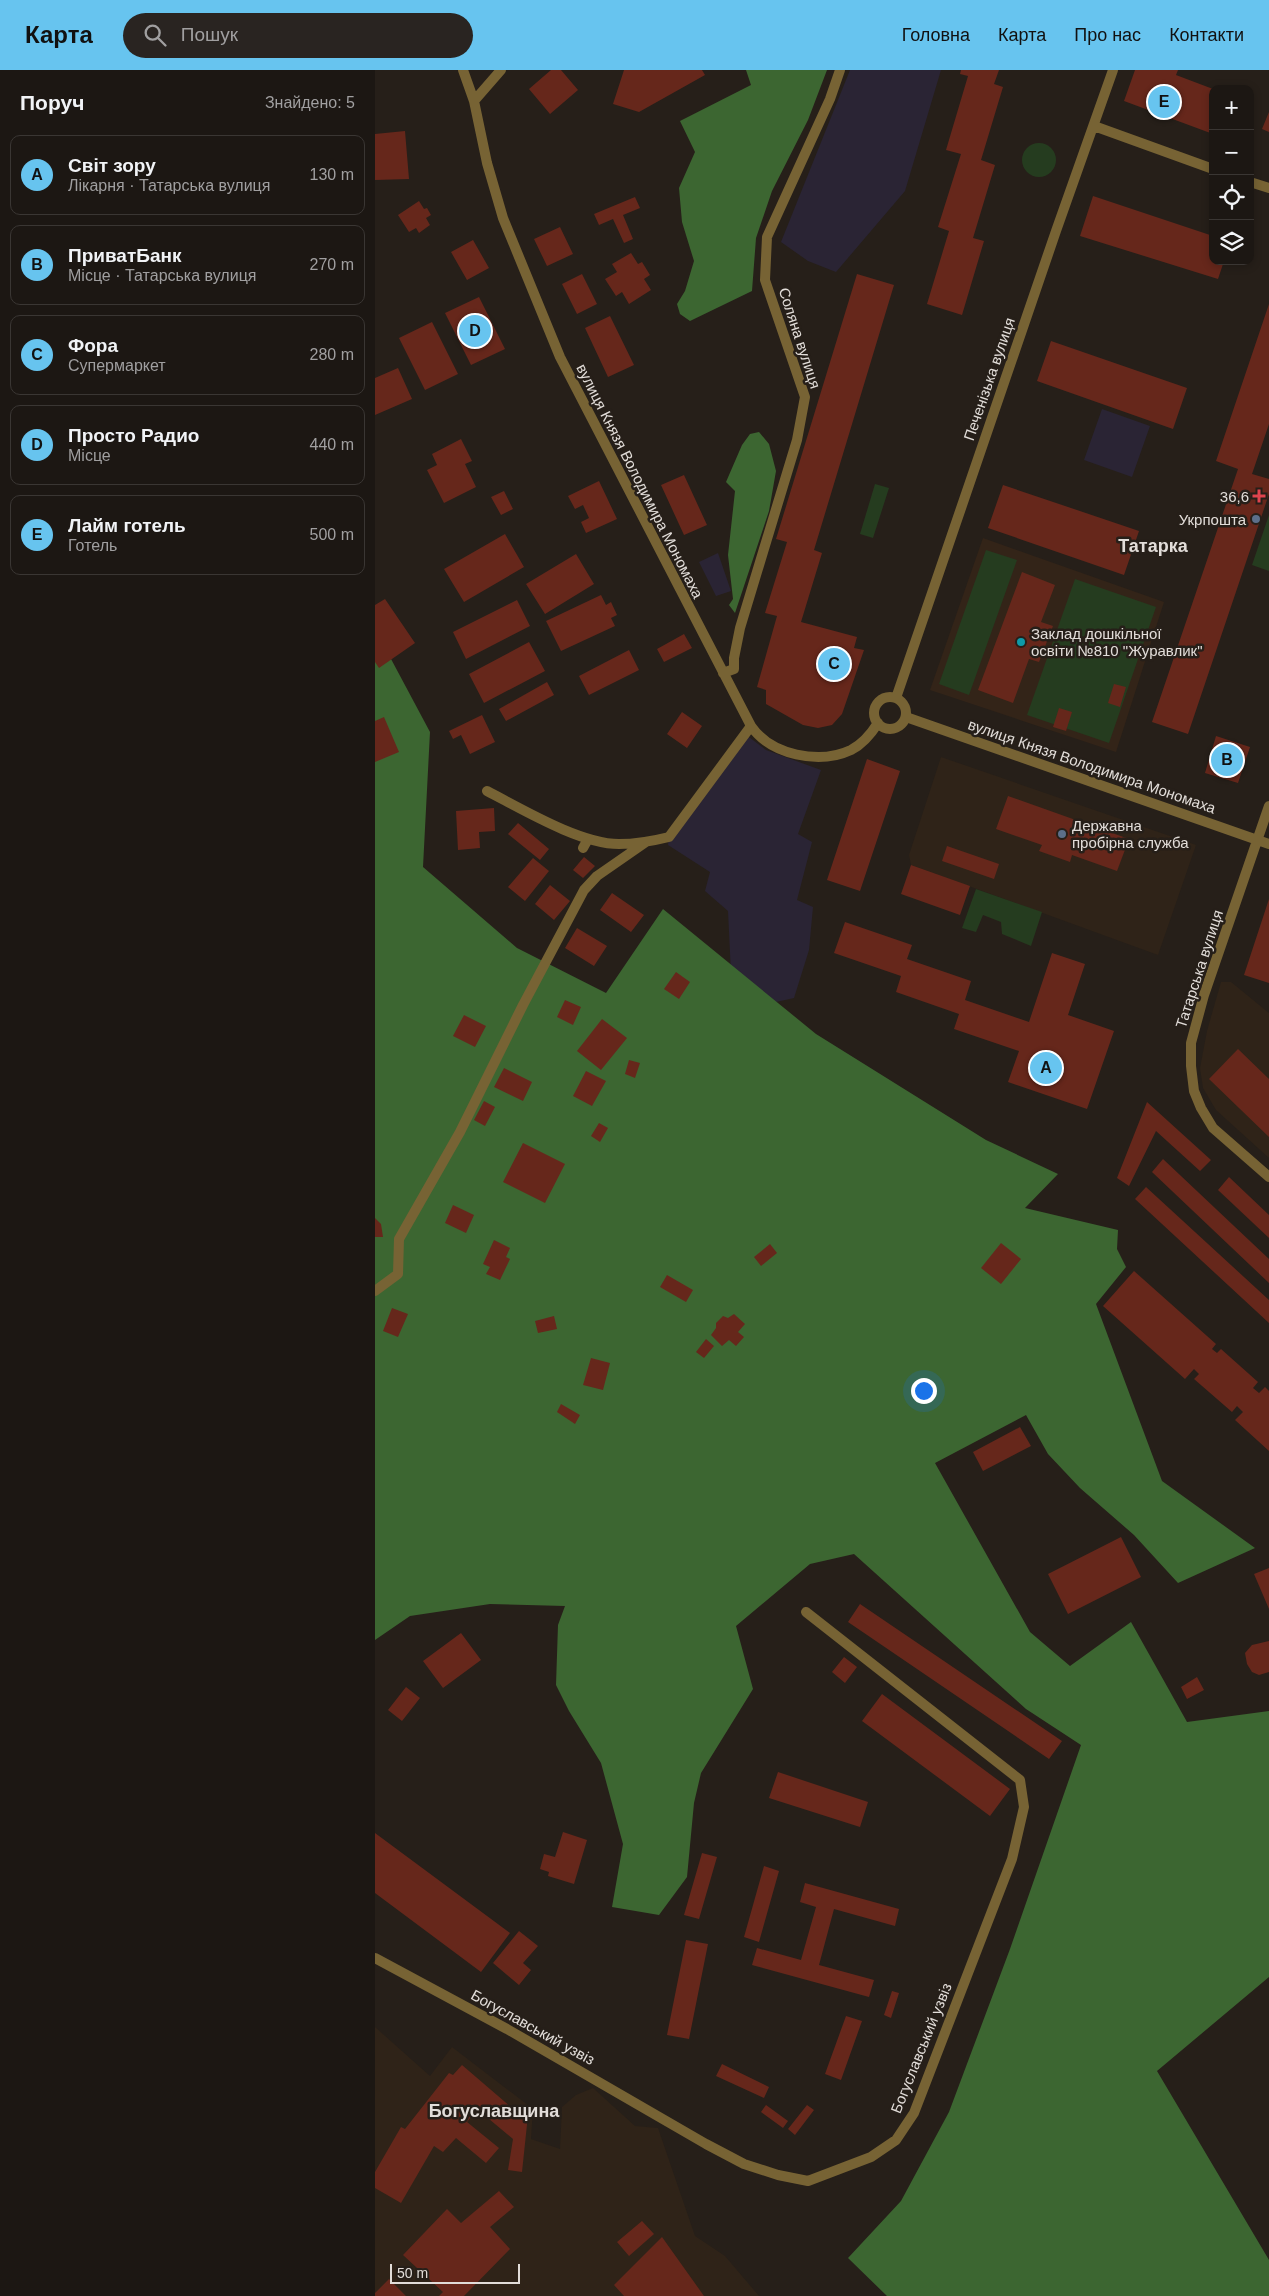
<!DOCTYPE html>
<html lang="uk">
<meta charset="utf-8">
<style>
body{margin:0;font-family:Helvetica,sans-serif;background:#292421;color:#f1f3f6}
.controls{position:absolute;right:15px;top:15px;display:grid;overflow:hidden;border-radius:10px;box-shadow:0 2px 8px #0003}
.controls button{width:45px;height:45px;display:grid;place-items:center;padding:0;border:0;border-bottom:1px solid #3a3633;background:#1c1713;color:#f1f3f6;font:25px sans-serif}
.scale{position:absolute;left:15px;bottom:12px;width:130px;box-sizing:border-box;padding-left:5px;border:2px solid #e2ddd9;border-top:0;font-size:14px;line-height:18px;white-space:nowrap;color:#e2ddd9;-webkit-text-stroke:4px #261f19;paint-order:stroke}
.you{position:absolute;left:548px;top:1320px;width:18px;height:18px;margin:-12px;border:4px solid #fff;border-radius:50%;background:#1a73e8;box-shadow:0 0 0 8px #1a73e833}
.badge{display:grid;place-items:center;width:32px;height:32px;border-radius:50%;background:#67c4ef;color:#111;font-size:16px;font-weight:700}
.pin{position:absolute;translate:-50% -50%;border:2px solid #fff;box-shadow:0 1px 5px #0006}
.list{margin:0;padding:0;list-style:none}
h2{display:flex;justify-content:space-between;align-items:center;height:65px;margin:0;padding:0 20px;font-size:21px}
h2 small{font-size:16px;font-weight:400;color:#a09fa0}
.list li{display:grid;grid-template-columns:32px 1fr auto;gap:15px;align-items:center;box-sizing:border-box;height:80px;margin:0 10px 10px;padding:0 10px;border:1px solid #3a3633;border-radius:10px}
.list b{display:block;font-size:19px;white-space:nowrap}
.list p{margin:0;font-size:16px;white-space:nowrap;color:#a09fa0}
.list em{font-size:16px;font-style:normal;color:#a09fa0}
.icon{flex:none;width:28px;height:28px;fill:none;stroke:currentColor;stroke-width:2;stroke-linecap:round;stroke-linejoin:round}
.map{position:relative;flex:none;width:894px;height:2226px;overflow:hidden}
header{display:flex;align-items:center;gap:30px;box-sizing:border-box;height:70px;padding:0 25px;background:#67c4ef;color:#111}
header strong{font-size:24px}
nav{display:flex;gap:28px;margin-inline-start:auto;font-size:18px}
.search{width:350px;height:45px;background:#292421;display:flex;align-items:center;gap:12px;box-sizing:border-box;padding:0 18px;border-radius:28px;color:#a09fa0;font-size:19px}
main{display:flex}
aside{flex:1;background:#1c1713}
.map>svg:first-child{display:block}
</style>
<header>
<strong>Карта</strong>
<div class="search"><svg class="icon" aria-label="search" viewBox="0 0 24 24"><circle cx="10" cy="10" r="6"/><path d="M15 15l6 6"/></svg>Пошук</div>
<nav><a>Головна</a><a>Карта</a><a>Про нас</a><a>Контакти</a></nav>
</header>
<main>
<aside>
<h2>Поруч<small>Знайдено: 5</small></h2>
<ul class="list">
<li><span class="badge">A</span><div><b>Світ зору</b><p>Лікарня · Татарська вулиця</p></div><em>130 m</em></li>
<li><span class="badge">B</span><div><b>ПриватБанк</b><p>Місце · Татарська вулиця</p></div><em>270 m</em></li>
<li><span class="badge">C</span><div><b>Фора</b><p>Супермаркет</p></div><em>280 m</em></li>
<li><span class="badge">D</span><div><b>Просто Радио</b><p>Місце</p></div><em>440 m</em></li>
<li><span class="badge">E</span><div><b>Лайм готель</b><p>Готель</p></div><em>500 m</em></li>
</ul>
</aside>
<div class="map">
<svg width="894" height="2226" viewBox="0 0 894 2226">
<rect width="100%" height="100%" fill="#261f19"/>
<!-- built -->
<path fill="#2f2318" d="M566,687l255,88 -38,110 -247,-90 -2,-10z
M846,912h10l38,31v145l-53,-48 -13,-22 -3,-20 7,-37z
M0,1957l55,49 22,-29 81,62 -2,30 29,10 2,-42 14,-12 17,-7 42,38 23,2 37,108 30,20 34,40h-384z"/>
<!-- industrial -->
<path fill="#2a2434" d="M475,0h91l-36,121 -69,81 -28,-11 -27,-19z
M727,339l48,17 -18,51 -48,-17z
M343,483l13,38 -15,5 -17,-34z
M370,664l21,16 55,20 -23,64 14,8 -15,58 16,7 -4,43 -15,48 -27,6 -36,-31 -3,-62 -23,-20 5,-19 -42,-27 1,-8z"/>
<!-- education -->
<path fill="#332418" d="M608,468l181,64 -48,150 -186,-62z"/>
<!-- green -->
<path fill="#253c1f" d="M647 90a17 17 0 1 1 34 0a17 17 0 1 1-34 0Z
M500,414l14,4 -16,50 -13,-4z
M894,445v56l-17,-6z
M611,480l31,10 -48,135 -30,-11z
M700,509l81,28 -47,136 -82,-28z
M601,819l66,23 -11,34 -29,-12 -1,-12 -18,-7 -7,17 -14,-4z"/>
<!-- forest -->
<path fill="#3c6631" d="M371,0h81l-19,50 -36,71 -16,47 -4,53 -62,30 -10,-7 -3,-10 8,-13 9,-30 -12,-39 -3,-34 16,-36 -15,-31 71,-36z
M384,362l10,12 7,27 -7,40 -34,102 -6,-8 4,-6 -5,-44 7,-64 -9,-9 16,-37 8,-11z
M0,559l55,103 -7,135 94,81 89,45 57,-84 153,125 170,106 72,34 -33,34 93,22 -1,19 9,18 -30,37 66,177 93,67 -77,35 -44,-48 -54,-47 -32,-34 -22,-39 -91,48 95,169 40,34 61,-44 56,100 82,-11v266l-112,94 112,189v36h-382l-39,-38 53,-57 48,-89 61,-163 71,-204 -55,-36 -172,-155 -44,10 -74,62 17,63 -52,84 -7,30 -7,74 -28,38 -47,-8 11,-63 -22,-81 -32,-52 -13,-26 2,-60 7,-19 -75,-2 -80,12 -35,24z"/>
<!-- building -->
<path fill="#66271b" d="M176,0h10l17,20 -28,24 -21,-25z
M249,0h78l3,5 -66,37 -26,-8z
M586,0h38l-5,14 9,3 -22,73 14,5 -22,73 11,3 -22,74 -35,-11 22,-73 -11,-4 23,-73 -15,-4 22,-74 -8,-2z
M760,0h43l-2,5 37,14v45l-89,-33z
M894,42v20l-7,-3z
M30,61l4,48 -34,1v-46z
M718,126l120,40v25h11l-6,18 -138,-43z
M260,127l5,11 -17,7 10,24 -9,4 -11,-24 -14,6 -5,-11z
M44,131l5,8 3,-1 4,7 -5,3 4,7 -11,8 -3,-5 -7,4 -11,-17z
M185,157l13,27 -26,12 -13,-27z
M98,170l16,28 -22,12 -16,-28z
M256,183l7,11 4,-2 8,13 -6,4 7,11 -22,14 -7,-12 -6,4 -11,-17 12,-7 -5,-8z
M207,204l15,30 -20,10 -15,-30z
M482,204l37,11 -80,265 8,3 -21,69 56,15 -3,11 10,2 -22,64 -10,11 -14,3 -15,-3 -37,-21v-14l-9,-3 20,-71 -12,-3 22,-71 -11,-3z
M104,227l26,52 -34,16 -26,-52z
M894,234v120l-17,50 17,5v15l-81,240 -36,-12 86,-253 -22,-8z
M235,246l24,49 -26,12 -23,-49z
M57,252l26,52 -33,16 -26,-52z
M676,271l136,47 -14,41 -136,-48z
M23,298l14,31 -37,16v-37z
M86,369l11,22 -7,3 11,23 -32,16 -17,-33 10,-5 -5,-11z
M309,405l23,50 -23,10 -23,-50z
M224,411l18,38 -31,14 -5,-11 8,-4 -6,-13 -8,4 -7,-13z
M628,415l136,46 -15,44 -136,-47z
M129,421l9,18 -12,6 -10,-18z
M130,464l19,33 -60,35 -20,-33z
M201,484l18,30 -49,30 -19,-30z
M647,502l33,13 -14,37 12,4 -14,36 -10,-3 -16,44 -35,-13z
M226,525l5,10 5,-3 6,13 -6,3 4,8 -54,25 -15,-30z
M10,529l30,44 -36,25 -4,-6v-57z
M142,530l13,26 -64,33 -13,-27z
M309,564l8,14 -28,14 -7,-13z
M154,572l16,29 -61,32 -15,-29z
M254,580l10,20 -50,25 -10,-19z
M172,612l7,13 -48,26 -7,-12z
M739,614l12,3 -6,20 -12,-4z
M684,638l13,4 -6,19 -13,-4z
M307,642l20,14 -15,22 -20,-14z
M107,645l13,27 -25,12 -9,-19 -8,4 -4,-8z
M9,647l15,35 -24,10v-41z
M841,666l34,11 -12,36 -33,-10z
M492,689l33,12 -40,120 -33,-11z
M633,726l121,43 -12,32 -45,-16 -2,7 -31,-11 3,-6 -46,-16z
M119,738l1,23 -16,1 1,16 -22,2 -2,-39z
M143,753l31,26 -9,11 -32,-26z
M572,776l52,18 -5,15 -52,-18z
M209,787l11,9 -12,12 -10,-8z
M158,788l16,13 -24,30 -17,-14z
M536,795l59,21 -10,29 -59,-21z
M175,815l20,16 -16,19 -19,-16z
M237,823l32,22 -13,17 -31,-22z
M894,829v84l-25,-8z
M470,852l67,23 -5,14 64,22 -6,19 64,22 23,-69 33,11 -17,51 46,16 -27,78 -79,-27 11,-31 -65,-22 5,-15 -63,-22 5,-16 -67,-23z
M202,858l30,18 -13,20 -29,-18z
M301,902l14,10 -11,17 -15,-10z
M190,930l16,7 -8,18 -16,-8z
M89,945l22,11 -11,21 -22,-11z
M227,949l25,19 -26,32 -24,-19z
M863,979l31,30v58l-60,-58z
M254,990l11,3 -5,15 -10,-4z
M129,998l28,14 -9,19 -29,-14z
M211,1001l20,10 -14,25 -19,-10z
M109,1031l11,6 -10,19 -11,-6z
M772,1032l64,58 -11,11 -44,-40 -27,55 -12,-8z
M224,1053l9,5 -8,14 -9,-6z
M148,1073l42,21 -20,39 -42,-21z
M788,1089l106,100v24l-117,-111z
M854,1107l40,38v23l-51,-48z
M771,1117l123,113v23l-134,-124z
M78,1135l21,10 -8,18 -21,-10z
M0,1148l6,6 2,13h-8z
M119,1170l16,8 -4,9 4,2 -10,21 -14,-6 4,-7 -7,-3z
M626,1173l20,16 -20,25 -20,-16z
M395,1174l7,9 -16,13 -7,-9z
M759,1201l82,73 -4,5 5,4 4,-4 37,33 -5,6 6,5 6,-6 4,4v60l-34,-31 8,-8 -6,-6 -5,6 -38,-33 5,-5 -5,-5 -9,10 -82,-73z
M292,1205l26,15 -7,12 -26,-15z
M17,1238l16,6 -10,23 -15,-6z
M359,1244l11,10 -7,8 6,5 -8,9 -7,-6 -7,6 -11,-11 5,-7v-5l7,-7 5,2z
M179,1246l3,13 -19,4 -3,-12z
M331,1269l8,7 -10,12 -8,-6z
M216,1288l19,5 -7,27 -20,-5z
M186,1334l19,11 -5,9 -18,-12z
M645,1357l11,19 -48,25 -10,-19z
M746,1467l20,40 -73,37 -20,-40z
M894,1498v41l-15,-35z
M485,1534l202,137 -13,18 -201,-137z
M86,1563l20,27 -38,28 -20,-27z
M894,1571v31l-10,3 -7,-3 -5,-8 -2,-11 7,-8z
M469,1587l13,10 -12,16 -13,-11z
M822,1607l7,13 -17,9 -6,-12z
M31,1617l14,11 -18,23 -14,-11z
M507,1624l128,95 -20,27 -128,-95z
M403,1702l90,30 -8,25 -91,-29z
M188,1762l24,8 -13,44 -26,-8 1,-4 -9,-3 4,-15 11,3z
M0,1763l135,100 -29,39 -106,-79z
M327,1783l15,4 -18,62 -15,-4z
M389,1796l15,5 -20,71 -15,-5z
M430,1813l94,26 -4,17 -61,-17 -15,56 55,15 -5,17 -117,-32 5,-17 44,12 15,-53 -16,-5z
M144,1861l19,15 -15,17 8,7 -12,15 -26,-22z
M311,1870l22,4 -19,95 -22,-4z
M517,1921l7,2 -8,25 -7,-3z
M471,1946l16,5 -21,59 -16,-6z
M347,1994l47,23 -5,11 -48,-22z
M87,1995l57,49 9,1 -6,57 -14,-2 5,-31 -36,-30 -10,13 32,26 -13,15 -30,-25 -13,14 -9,-6 -33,57 -26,-15v-16l26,-45 4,2 44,-56 4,2z
M391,2035l22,16 -5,7 -22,-16z
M432,2035l7,5 -19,25 -7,-6z
M124,2121l15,16 -24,20 20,22 -46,47h-25l4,-4 -40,-37 44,-46 14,14z
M267,2151l12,13 -25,22 -12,-14z
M287,2167l42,59h-80l-10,-11z
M14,2209l17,17h-31v-3z"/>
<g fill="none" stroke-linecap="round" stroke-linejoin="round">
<!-- minor -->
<path stroke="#776334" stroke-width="10" d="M88,0l11,31 13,62 16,55 57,139 191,369c20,29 68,39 100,24 12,-6 20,-16 27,-27
M99,31l27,-31
M719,56l119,43
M875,112l19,6
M348,603l11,-4v-11l6,-30 57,-188 8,-43 -40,-117 2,-43 63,-138 10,-29
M499 643a16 16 0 1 1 32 0a16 16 0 1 1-32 0Z
M521,628l160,-467 57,-161
M531,647l363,127
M112,721c35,18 93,53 132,53 17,0 34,-3 50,-7l82,-111
M894,736l-65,189 -13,48v23l3,25 7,17 12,20 56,49
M208,778l5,-9
M0,1221l23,-17 1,-35 61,-107 63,-127 61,-115 13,-14 49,-34
M0,1888l132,71 199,115 38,20 34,11 30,6 63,-24 25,-17 18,-27 98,-254 12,-52 -4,-27 -214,-168"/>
</g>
<!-- markers -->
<path fill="#e0444e" stroke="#261f19" stroke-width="2" d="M881.5 418.5h5v5h5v5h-5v5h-5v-5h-5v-5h5z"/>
<g fill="#5c6f8a" stroke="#261f19" stroke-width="2">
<circle cx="881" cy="449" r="5"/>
<circle cx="687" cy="764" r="5"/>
</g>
<circle fill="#0f9aa8" stroke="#261f19" stroke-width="2" cx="646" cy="572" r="5"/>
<g text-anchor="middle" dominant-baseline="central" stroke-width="5" stroke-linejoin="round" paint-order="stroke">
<!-- street labels -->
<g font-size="15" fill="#e2ddd9" stroke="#261f19">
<text transform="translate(425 268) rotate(72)">Соляна вулиця</text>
<text transform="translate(614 309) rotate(-71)">Печенізька вулиця</text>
<text transform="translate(265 411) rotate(63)">вулиця Князя Володимира Мономаха</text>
<text transform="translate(717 696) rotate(19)">вулиця Князя Володимира Мономаха</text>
<text transform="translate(824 899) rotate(-72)">Татарська вулиця</text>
<text transform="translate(158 1957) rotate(29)">Богуславський узвіз</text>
<text transform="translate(546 1978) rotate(-68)">Богуславський узвіз</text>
</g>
<!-- poi labels -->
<g font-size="15" fill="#e2ddd9" stroke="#261f19" text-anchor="end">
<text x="874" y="426">36,6</text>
<text x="871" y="449">Укрпошта</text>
<text x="656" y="563" text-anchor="start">Заклад дошкільної<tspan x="656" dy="17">освіти №810 "Журавлик"</tspan></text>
<text x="697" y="755" text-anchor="start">Державна<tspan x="697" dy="17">пробірна служба</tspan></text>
</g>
<!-- quarter labels -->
<g font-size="18" font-weight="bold" fill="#e2ddd9" stroke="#261f19">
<text x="778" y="476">Татарка</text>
<text x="119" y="2041">Богуславщина</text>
</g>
</g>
</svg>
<div class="controls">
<button>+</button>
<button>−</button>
<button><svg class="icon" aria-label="locate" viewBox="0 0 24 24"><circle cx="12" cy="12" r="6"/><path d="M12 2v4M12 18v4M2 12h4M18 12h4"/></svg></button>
<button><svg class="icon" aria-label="layers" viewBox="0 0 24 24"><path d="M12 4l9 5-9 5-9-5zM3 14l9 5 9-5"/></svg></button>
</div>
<div class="scale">50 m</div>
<div class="you"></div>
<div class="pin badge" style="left:671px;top:998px">A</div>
<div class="pin badge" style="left:852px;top:690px">B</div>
<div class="pin badge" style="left:459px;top:594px">C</div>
<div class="pin badge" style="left:100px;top:261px">D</div>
<div class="pin badge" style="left:789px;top:32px">E</div>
</div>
</main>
